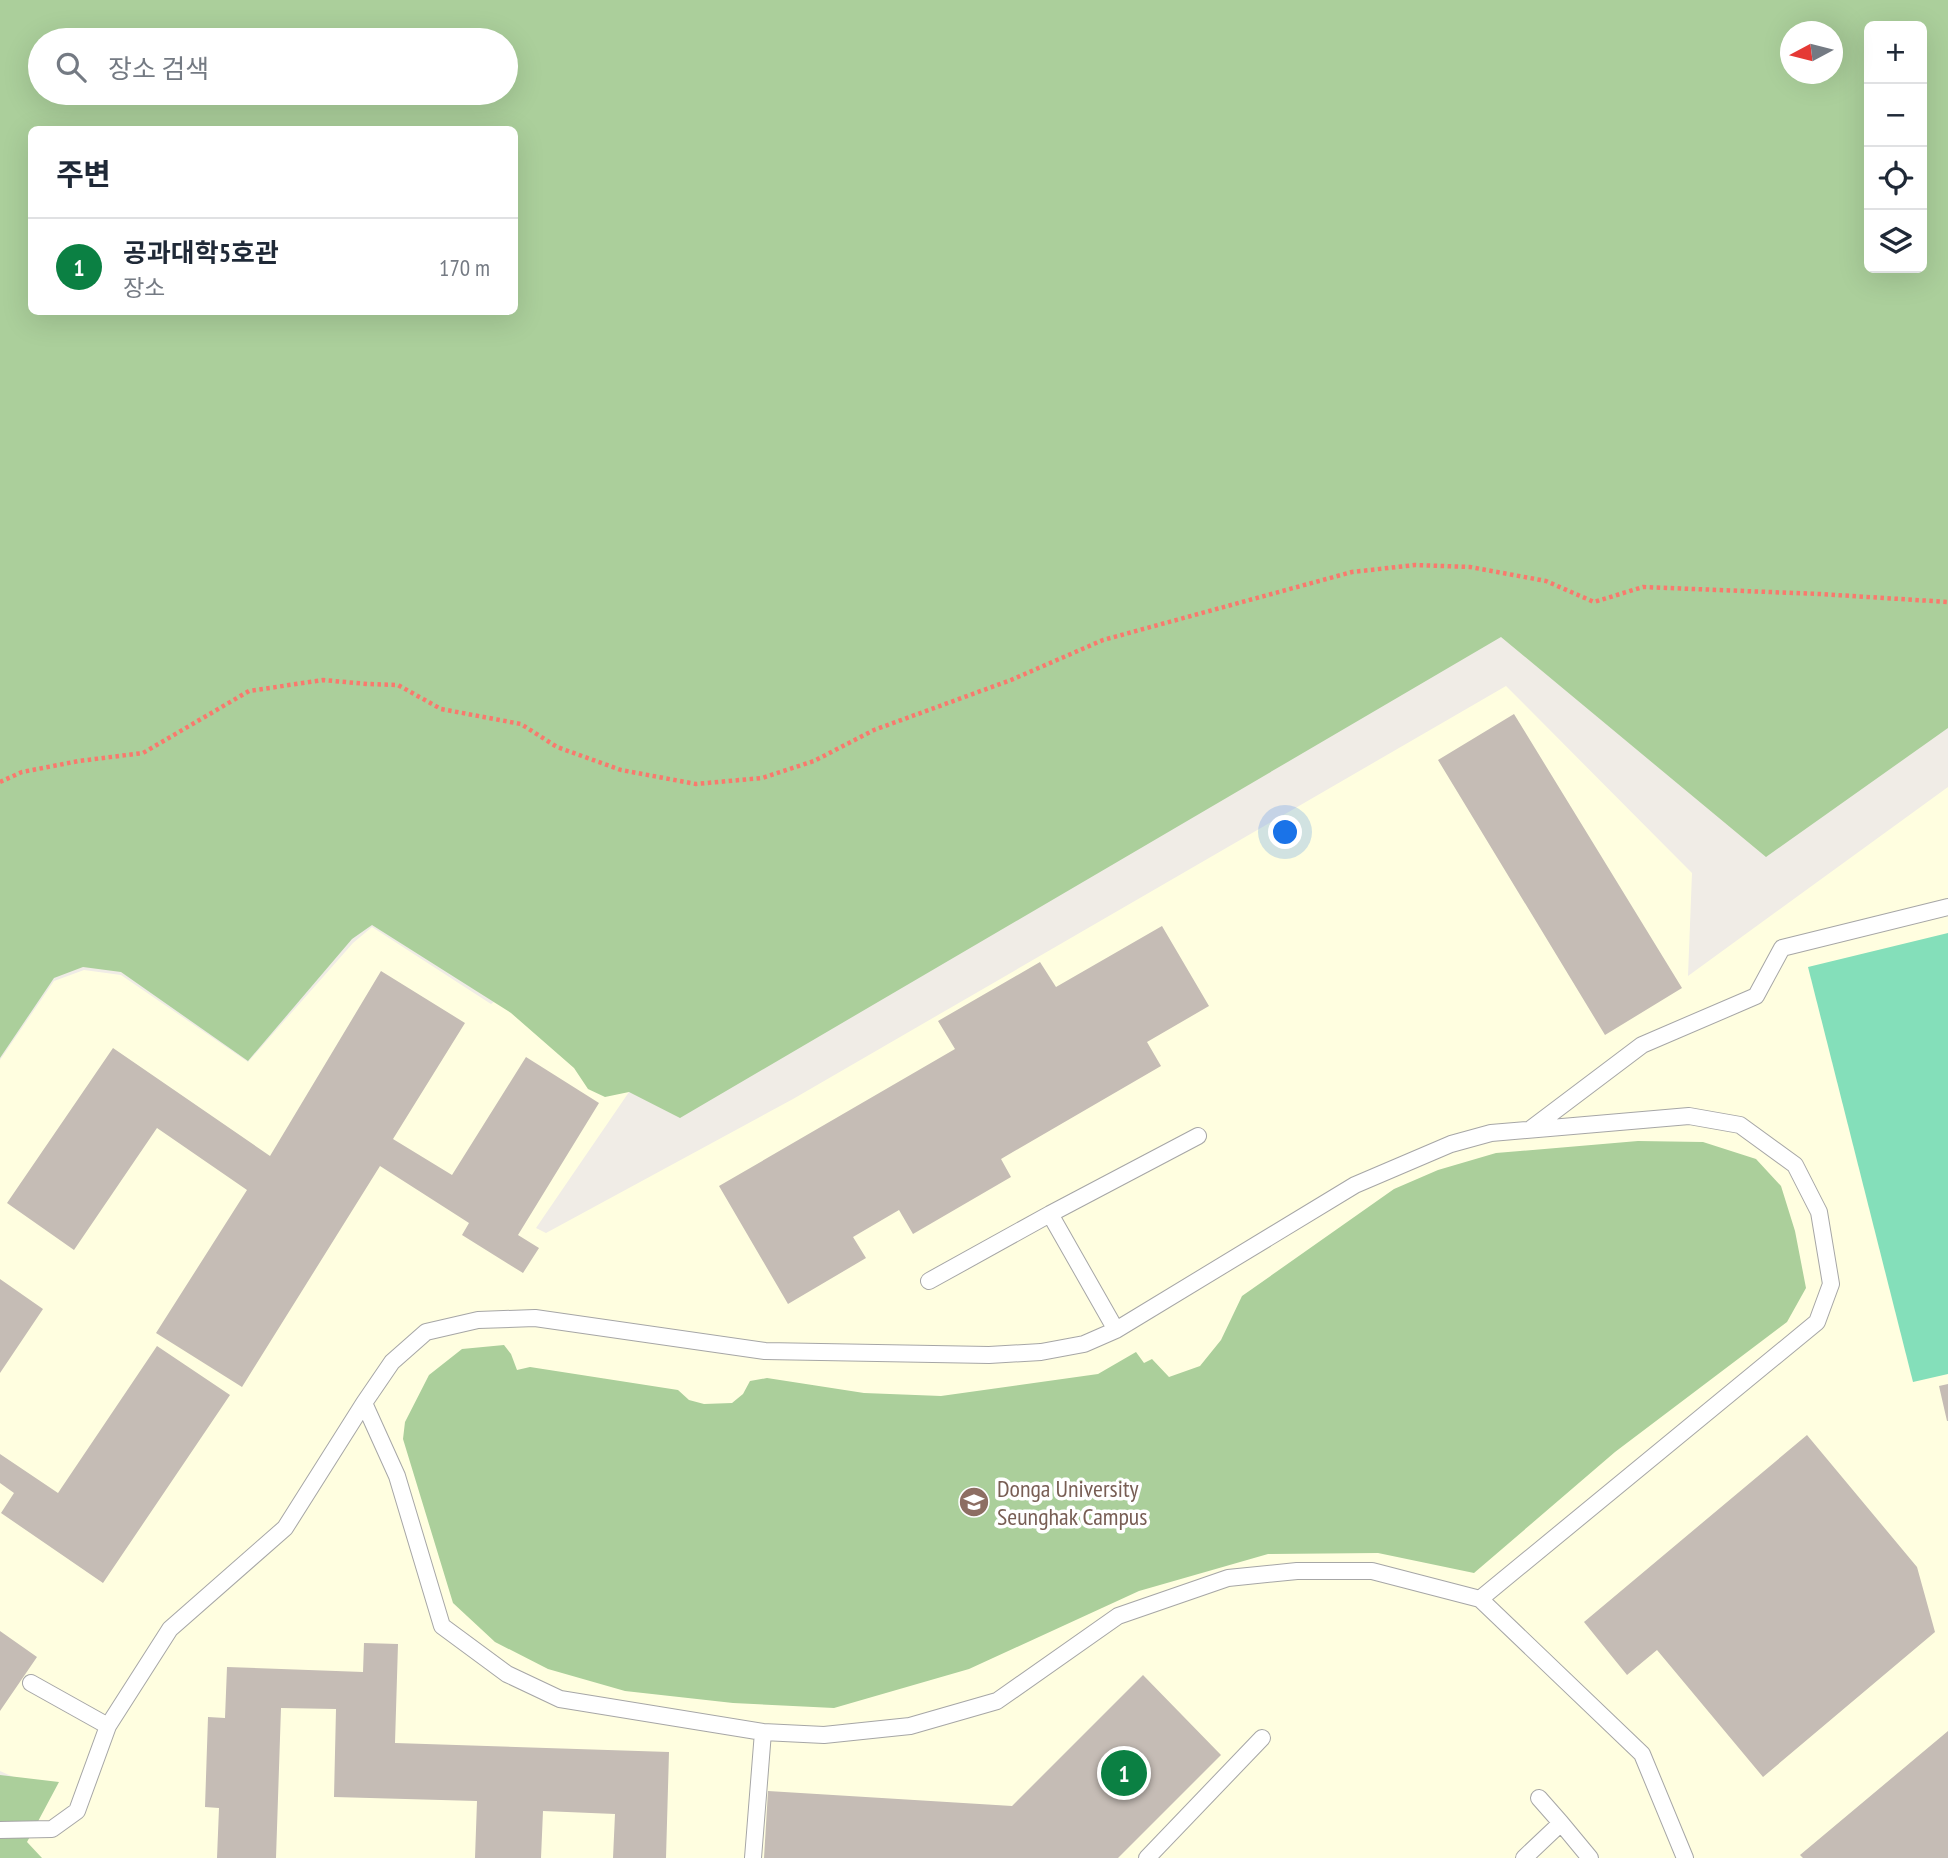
<!DOCTYPE html>
<html lang="ko">
<meta charset="utf-8">
<style>
body{margin:0;font-family:"PT Sans Narrow","Noto Sans KR",sans-serif;background:#f6f6f7;color:#1f2937}
.controls{position:absolute;right:21px;top:21px;display:grid;overflow:hidden;border-radius:10px;box-shadow:0 7px 28px #0002}
.controls button{width:63px;height:63px;display:grid;place-items:center;padding:0;border:0;border-bottom:2px solid #e0e1e3;background:#fff;color:#1f2937;font:35px sans-serif}
.compass{position:absolute;left:1780px;top:21px;width:63px;height:63px;border-radius:50%;background:#fff;box-shadow:0 7px 28px #0002;rotate:263deg}
.you{position:absolute;left:1286px;top:833px;width:24px;height:24px;margin:-18px;border:5px solid #fff;border-radius:50%;background:#1a73e8;box-shadow:0 0 0 10px #1a73e833}
.badge{display:grid;place-items:center;width:46px;height:46px;border-radius:50%;background:#0b8043;color:#fff;font-size:23px;font-weight:700}
.pin{position:absolute;translate:-50% -50%;border:4px solid #fff;box-shadow:0 2px 7px #0006}
.list{margin:0;padding:0;list-style:none}
h2{display:flex;justify-content:space-between;align-items:center;height:91px;margin:0;padding:0 28px;font-size:30px}
h2 small{font-size:23px;font-weight:400;color:#747a83}
.list li{display:grid;grid-template-columns:46px 1fr auto;gap:21px;align-items:center;box-sizing:border-box;height:98px;padding:0 28px;border-top:2px solid #e0e1e3}
.list b{display:block;font-size:26px;white-space:nowrap}
.list p{margin:0;font-size:23px;white-space:nowrap;color:#747a83}
.list em{font-size:23px;font-style:normal;color:#747a83}
.icon{flex:none;width:38px;height:38px;fill:none;stroke:currentColor;stroke-width:2;stroke-linecap:round;stroke-linejoin:round}
.map{position:relative;flex:none;width:1948px;height:1858px;overflow:hidden}
.search{position:absolute;background:#fff;box-shadow:0 7px 28px #0002;left:28px;top:28px;width:490px;height:77px;display:flex;align-items:center;gap:18px;box-sizing:border-box;padding:0 24px;border-radius:38px;color:#747a83;font-size:26px}
.panel{position:absolute;background:#fff;box-shadow:0 7px 28px #0002;left:28px;top:126px;width:490px;height:189px;border-radius:10px}
.map>svg:first-child{display:block}
</style>
<div class="map">
<svg width="1948" height="1858" viewBox="0 0 1948 1858">
<rect width="100%" height="100%" fill="#f0ece6"/>
<!-- education -->
<path fill="#fffee0" d="M1506,686l186,187 -4,103 260,-189v1071h-1923l-10,-10 32,-56 -47,-21v-711l54,-79 30,-11 37,5 127,87 105,-119 19,-16 119,77 19,-13 119,101 -93,136 10,5 247,-134z"/>
<!-- forest -->
<path fill="#abcf9b" fill-rule="evenodd" d="M0,0h1948v728l-182,129 -265,-220 -821,481 -51,-26 -24,5 -17,-8 -14,-21 -63,-55 -139,-88 -20,14 -104,122 -127,-89 -38,-5 -29,11 -54,80zM1869,26h53v242h-53zM1790,32h42v42h-42zM40,40h466v53h-466zM32,130h482v182h-482z
M1638,1141l65,1 53,17 25,27 14,45 11,57 -19,34 -172,130 -141,121 -96,-20 -110,1 -129,37 -170,78 -135,39 -101,-5 -108,-12 -77,-22 -53,-27 -42,-39 -50,-164 2,-17 24,-47 33,-26 42,-4 7,9 6,16 13,-3 148,23 11,10 15,4 28,-1 11,-9 7,-13 17,-3 97,15 77,3 157,-22 38,-22 8,11 8,-4 17,18 31,-11 21,-26 21,-44 152,-107 44,-19 58,-17z
M0,1775l59,7 -32,60 15,16h-42z"/>
<!-- pitch -->
<path fill="#84dfba" d="M1948,933v441l-35,8 -105,-415z"/>
<!-- building -->
<path fill="#c5bcb5" d="M1514,714l168,274 -77,47 -167,-275z
M1162,926l47,80 -62,36 14,24 -160,93 10,18 -98,57 -14,-24 -46,27 13,21 -78,46 -69,-118 236,-137 -17,-28 102,-59 16,25z
M381,971l84,52 -72,116 59,36 74,-118 73,46 -81,132 21,13 -16,25 -61,-38 7,-12 -89,-57 -138,221 -86,-54 91,-143 -90,-62 -83,122 -67,-47 106,-155 157,108z
M0,1279l43,30 -43,64z
M157,1346l73,49 -127,188 -102,-70 13,-20 -14,-10v-29l58,39z
M1948,1384v37h-1l-8,-35z
M1807,1435l110,132 18,65 -172,145 -106,-127 -30,25 -43,-53z
M0,1631l37,26 -37,54z
M364,1643l34,1 -3,99 274,9 -3,106h-53l2,-44 -72,-3 -2,47h-66l2,-57 -143,-4 2,-88 -55,-1 -5,150h-59l2,-50 -14,-1 3,-90 17,1 2,-51 136,5z
M1143,1675l78,80 -103,103h-354l4,-67 244,15z
M1948,1731v127h-145l-3,-3z"/>
<g fill="none" stroke-linecap="round" stroke-linejoin="round">
<!-- service casing -->
<g stroke="#a6a6a6" stroke-width="18">
<path id="service" d="M1532,1128l110,-83 114,-49 26,-48 166,-41
M1050,1214l148,-78
M929,1281l121,-67 66,116
M1480,1599l337,-277 14,-38 -12,-72 -24,-47 -55,-40 -51,-9 -198,17 -40,11 -96,41 -239,145 -32,14 -43,8 -52,3 -224,-4 -230,-33 -57,2 -52,12 -34,30 -28,41 33,73 45,150 65,48 53,25 203,33 61,3 86,-9 87,-25 121,-85 110,-38 69,-7h75l108,28 162,155 43,104
M31,1683l77,43 62,-97 115,-101 79,-125
M1539,1798l22,25
M0,1830l52,-1 25,-18 31,-85
M753,1858l10,-126
M1147,1858l115,-120
M1524,1858l37,-35 29,35"/>
</g>
<!-- path -->
<path stroke="#f9796d" stroke-width="4.5" stroke-dasharray="3.5 3.5" stroke-linecap="butt" d="M0,782l22,-10 57,-11 64,-8 106,-62 74,-11 44,4 31,1 43,24 80,15 36,23 64,23 75,14 66,-6 52,-17 60,-31 137,-50 92,-40 249,-68 63,-7 55,2 76,14 48,21 49,-15 177,7 128,8"/>
<!-- service -->
<use href="#service" stroke="#fff" stroke-width="16"/>
</g>
<!-- icons -->
<defs>
<g id="university-disc" transform="scale(1.575)"><circle r="9.5" fill="#8d6e63" stroke="#fff"/><path d="M0-5L7-2L0 1L-7-2ZM-4 1L0 2.5L4 1V4Q0 6-4 4Z" fill="#fff"/></g>
</defs>
<g fill-rule="evenodd">
<use href="#university-disc" x="974" y="1502"/>
</g>
<g text-anchor="middle" dominant-baseline="central" stroke-width="7" stroke-linejoin="round" paint-order="stroke">
<!-- education labels -->
<g font-size="24" fill="#785e54" stroke="#fff" text-anchor="start">
<text x="997" y="1488">Donga University<tspan x="997" dy="28">Seunghak Campus</tspan></text>
</g>
</g>
</svg>
<div class="controls">
<button>+</button>
<button>−</button>
<button><svg class="icon" aria-label="locate" viewBox="0 0 24 24"><circle cx="12" cy="12" r="6"/><path d="M12 2v4M12 18v4M2 12h4M18 12h4"/></svg></button>
<button><svg class="icon" aria-label="layers" viewBox="0 0 24 24"><path d="M12 4l9 5-9 5-9-5zM3 14l9 5 9-5"/></svg></button>
</div>
<svg class="compass" viewBox="-18 -18 36 36"><path d="M0-13l5 13h-10z" fill="#e53935"/><path d="M0 13l5-13h-10z" fill="#747a83"/></svg>
<div class="you"></div>
<div class="pin badge" style="left:1124px;top:1773px">1</div>
<div class="search"><svg class="icon" aria-label="search" viewBox="0 0 24 24"><circle cx="10" cy="10" r="6"/><path d="M15 15l6 6"/></svg>장소 검색</div>
<section class="panel">
<h2>주변<small></small></h2>
<ul class="list">
<li><span class="badge">1</span><div><b>공과대학5호관</b><p>장소</p></div><em>170 m</em></li>
</ul>
</section>
</div>
